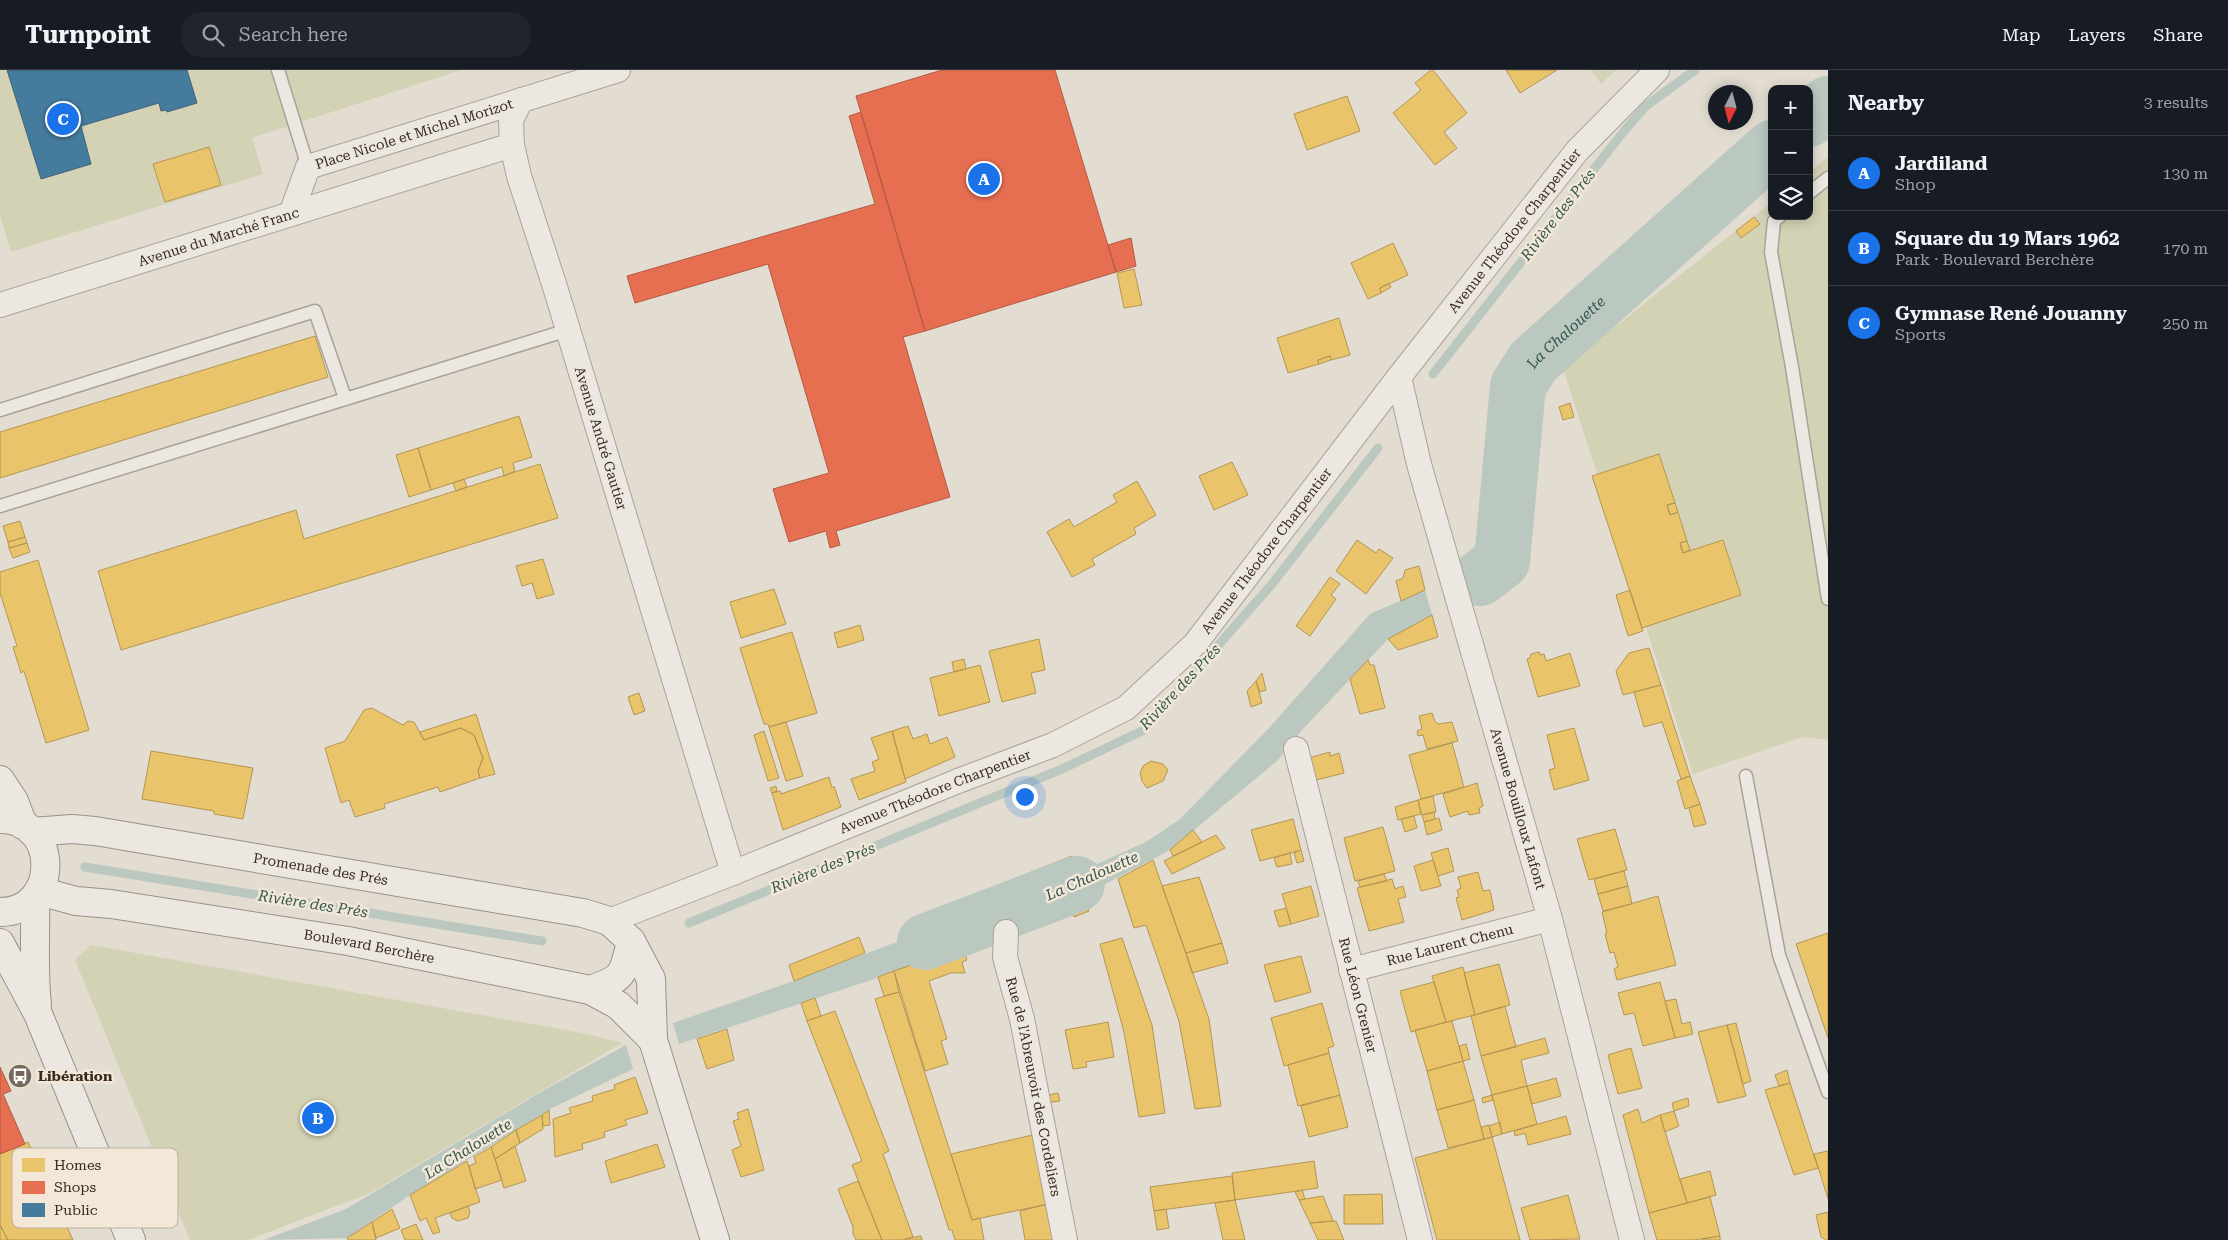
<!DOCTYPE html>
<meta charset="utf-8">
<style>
body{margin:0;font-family:"Roboto Serif",serif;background:#20242c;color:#f1f3f6}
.controls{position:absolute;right:15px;top:15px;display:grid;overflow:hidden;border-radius:10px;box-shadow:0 2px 12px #0003}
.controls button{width:45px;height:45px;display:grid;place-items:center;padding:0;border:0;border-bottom:1px solid #363941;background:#171b24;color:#f1f3f6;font:25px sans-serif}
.compass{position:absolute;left:1708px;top:15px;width:45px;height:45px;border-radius:50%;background:#171b24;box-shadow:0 2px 12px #0003;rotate:186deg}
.you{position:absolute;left:1024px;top:726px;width:18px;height:18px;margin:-12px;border:4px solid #fff;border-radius:50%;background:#1a73e8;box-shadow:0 0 0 8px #1a73e833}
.badge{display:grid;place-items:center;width:32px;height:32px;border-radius:50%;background:#1a73e8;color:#fff;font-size:16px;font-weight:700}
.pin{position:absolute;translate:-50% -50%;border:2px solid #fff;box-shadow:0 1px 5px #0006}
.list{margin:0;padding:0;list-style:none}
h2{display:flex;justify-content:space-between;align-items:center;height:65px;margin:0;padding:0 20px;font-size:21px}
h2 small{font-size:16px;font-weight:400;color:#9ea1a6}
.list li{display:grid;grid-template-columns:32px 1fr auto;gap:15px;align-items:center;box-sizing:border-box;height:75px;padding:0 20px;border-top:1px solid #363941}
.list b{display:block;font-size:19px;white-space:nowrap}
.list p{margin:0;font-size:16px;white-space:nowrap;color:#9ea1a6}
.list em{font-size:16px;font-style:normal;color:#9ea1a6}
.icon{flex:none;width:28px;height:28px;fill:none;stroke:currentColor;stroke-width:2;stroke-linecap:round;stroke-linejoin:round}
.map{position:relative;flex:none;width:1828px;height:1170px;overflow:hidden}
header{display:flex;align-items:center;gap:30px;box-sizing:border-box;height:70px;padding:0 25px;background:#171b24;border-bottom:1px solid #363941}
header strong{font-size:24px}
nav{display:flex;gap:28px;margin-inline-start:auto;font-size:18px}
.search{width:350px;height:45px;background:#20242c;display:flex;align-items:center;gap:12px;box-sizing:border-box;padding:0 18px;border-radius:20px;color:#9ea1a6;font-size:19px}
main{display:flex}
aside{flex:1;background:#171b24}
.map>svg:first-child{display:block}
</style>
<header>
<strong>Turnpoint</strong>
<div class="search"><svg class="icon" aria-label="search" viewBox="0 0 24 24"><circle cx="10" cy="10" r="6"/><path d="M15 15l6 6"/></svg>Search here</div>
<nav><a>Map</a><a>Layers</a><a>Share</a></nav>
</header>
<main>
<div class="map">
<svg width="1828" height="1170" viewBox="0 0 1828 1170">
<rect width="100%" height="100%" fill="#e3dcd1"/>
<!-- green -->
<path fill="#d4d2b4" d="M0,0h461l-209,68 11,36 -252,78 -11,-37z
M1591,0h25l-15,14z
M1828,87v583l-25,-3 -110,37 -130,-406 209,-166v14h37v-44z
M91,875l496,89 35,9 -252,150 -122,47h-58l-115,-280z"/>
<!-- water -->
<path fill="#bac8bf" d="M1425,520l7,25 -44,24 -86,91 -25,31 -107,89 -86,45 -76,31 -6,-24 75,-29 69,-31 33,-22 91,-93 100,-113z
M994,835l7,28 -64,25 -258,86 -6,-21 121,-42z
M626,975l7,24 -81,39 -142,87 -63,43 -83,2 82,-31 200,-120z"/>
<!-- homes -->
<path fill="#e9c46a" stroke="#b49654" d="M1431,0h2l34,43 -23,19 13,16 -22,17 -42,-52 28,-23 -6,-7z
M1506,0h51l-37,23z
M1347,26l13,35 -53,19 -13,-36z
M209,77l12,38 -56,17 -12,-38z
M1754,147l6,7 -19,14 -5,-7z
M1393,173l15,32 -28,13 1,5 -13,6 -17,-36z
M1134,199l8,36 -18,3 -7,-35z
M1389,213l2,4 -10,6 -1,-5z
M1339,248l11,37 -19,5 -1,-4 -12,4 1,4 -31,9 -11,-35z
M315,266l13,41 -328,101v-46z
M1330,286l1,4 -12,4 -1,-4z
M1570,333l4,14 -11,3 -4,-13z
M519,346l13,41 -19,6 2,8 -11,5 -2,-9 -71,23 -13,-42z
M418,378l13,42 -22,7 -13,-42z
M1659,384l16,49 -8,2 3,10 8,-3 9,29 -7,2 3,10 40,-13 18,55 -99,33 -50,-152z
M1232,392l16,33 -34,15 -15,-34z
M540,394l18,54 -437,132 -23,-79 198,-61 8,29z
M464,409l3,8 -11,4 -3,-8z
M1137,411l19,34 -22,13 2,6 -44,25 3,6 -23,12 -25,-45 22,-13 5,8 43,-25 -4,-7z
M1675,433l3,9 -8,3 -3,-10z
M20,451l5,16 -17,5 -5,-16z
M25,467l2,6 -18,5 -1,-6z
M1357,470l19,13 3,-4 14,9 -27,36 -30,-23z
M1687,471l3,9 -7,3 -3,-10z
M27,473l3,9 -17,6 -4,-10z
M543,489l11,35 -17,5 -5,-16 -10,3 -6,-20z
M38,490l51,170 -43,13 -22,-72 -3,2 -8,-26 4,-1 -17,-53v-21z
M1419,496l6,24 -24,11 -5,-20 7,-3 2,-8z
M1330,507l10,7 -9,11 5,4 -26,37 -14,-10z
M774,519l12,35 -45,14 -11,-36z
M1630,520l13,41 -15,5 -12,-41z
M1432,545l6,22 -40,13 -10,-11z
M860,555l4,15 -26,8 -4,-15z
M792,562l25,81 -48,14 -1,-3h-4l-24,-76z
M1039,569l6,31 -14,3 5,20 -34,9 -13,-51z
M1649,578l12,37 -38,10 -7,-24 13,-18z
M1539,582l1,3 4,-1 2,7 24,-8 10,33 -42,11 -11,-38 3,-1 1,-4z
M964,589l2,10 -12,3 -2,-10z
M1368,590l2,5h4l11,43 -25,6 -10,-35z
M980,595l10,37 -51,14 -9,-38z
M1262,603l4,17 -6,2 -4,-11z
M1256,611l6,22 -11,4 -4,-16z
M1661,615l29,91 -9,3 -19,-57 -18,5 -10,-35z
M639,623l6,18 -11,4 -6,-18z
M372,638l31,17 5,-4 6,1 10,18 37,-12 13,7 9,23 -5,13 2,7 -40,14 -2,-5 -54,17 1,4 -30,9 -6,-17 -8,3 -16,-55 20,-7 19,-31z
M1432,643l3,8 3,3 14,-2 6,19 -31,8 -4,-14 -5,1 -1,-5 5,-2 -3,-13z
M476,644l19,60 -15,4 -2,-7 5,-13 -9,-23 -13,-7 -37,12 -4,-8z
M786,652l17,54 -17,5 -17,-54z
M908,656l5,13 14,-5 3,10 17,-7 8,20 -50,22 -13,-48z
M1574,658l15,52 -35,10 -5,-20 6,-2 -8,-33z
M764,661l15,47 -11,3 -14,-46z
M892,661l14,51 -47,18 -8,-21 24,-8 -3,-9 7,-3 -8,-21z
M1452,673l12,44 -43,12 -12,-44z
M151,681l102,17 -10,51 -29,-5v-3l-72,-12z
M1330,682v4l9,-3 5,20 -28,7 -7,-22z
M1151,691l12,3 5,6 -5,11 -16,7 -5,-7 -2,-8 3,-7z
M1690,706l10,28 -15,5 -8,-28z
M829,707l3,11 2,-2 7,21 -58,23 -11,-37 8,-2 1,3z
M1477,713l6,23 -4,2 1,5 -11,2 -1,-4 -18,6 -7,-23z
M776,716l1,5 -5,2 -2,-5z
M1433,726l3,16 -14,3 -4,-15z
M1418,730l3,14 -23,6 -3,-13z
M1700,734l6,20 -12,3 -5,-19z
M1434,742l1,7 -11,3 -2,-7z
M1414,746l3,12 -12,4 -4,-13z
M1439,748l3,12 -15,5 -3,-13z
M1293,749l8,31 -41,11 -9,-31z
M1383,757l12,44 -40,10 -11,-43z
M1615,759l12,41 -38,10 -12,-41z
M1193,760l9,12 -29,14 -3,-6z
M1216,765l9,13 -53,26 -8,-13z
M1448,778l6,23 -16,5 -7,-23z
M1301,780l3,11 -7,2 -3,-10z
M1290,783l2,11 -15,3 -3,-9z
M1072,786l5,17 -65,26 -6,-17z
M1153,790l56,159 12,87 -26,3 -16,-88 -33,-96 -12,3 -16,-49z
M1433,790l8,26 -20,5 -7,-25z
M1624,801l4,15 -30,8 -4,-15z
M1478,802l5,19 7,-1 4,20 -32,10 -6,-22 3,-1 -2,-7 4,-2 -3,-11z
M1384,804l3,7 -27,6 -2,-6z
M1199,807l23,66 -36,10 -24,-67z
M1392,809l3,10 8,-3 3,11 -8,2 6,23 -35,9 -12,-43z
M1311,816l8,30 -28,8 -9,-30z
M1628,816l4,18 -29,7 -5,-17z
M1084,825l5,16 -15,6 -5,-15z
M1658,826l18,69 -59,15 -3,-11 4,-2 -4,-15 -4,1 -5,-19 2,-1 -5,-21z
M1286,838l5,16 -12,3 -5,-16z
M1828,863v105l-32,-94z
M859,867l6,16 -71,28 -5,-16z
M1122,868l30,87 13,88 -26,4 -15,-85 -24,-88z
M1222,873l6,20 -36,10 -6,-20z
M963,877l4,13 -5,2 3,11h-14l-22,8 18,58 -6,2 7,23 -23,7 -31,-100z
M1301,886l10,36 -36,10 -11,-37z
M1499,894l11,41 -35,10 -11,-42z
M1463,897l12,48 -29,7 -14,-46z
M894,901l5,21 -15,4 -6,-19z
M1434,912l12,40 -35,10 -11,-41z
M1660,912l15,56 -32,8 -9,-33 -10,2 -6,-22z
M899,922l73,228 8,-2 4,22h-29l-3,-10h-3l-74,-231z
M815,928l6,18 -14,5 -6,-18z
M1676,929l6,25 8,-2 3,12 -18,4 -10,-37z
M1322,933l12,43 -6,2 1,5 -45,13 -13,-48z
M1505,936l11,41 -35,9 -10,-40z
M835,941l54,140 -6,3 30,83 -11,3h-20l-30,-75 10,-4 -55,-140z
M1452,951l11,40 -36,10 -12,-41z
M1108,952l6,35 -28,5 1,5 -14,2 -8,-39z
M1736,953l15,58 -8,3 -16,-59z
M1727,955l19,71 -28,7 -20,-71z
M727,959l7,31 -27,9 -10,-30z
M1545,968l4,15 -28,7 6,26 -35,9 -11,-39z
M1466,974l4,15 -7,2 -4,-15z
M1631,978l11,40 -24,6 -10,-39z
M1329,983l11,42 -42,11 -10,-41z
M1463,991l11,39 -37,10 -10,-39z
M1787,1000l3,13 -11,3 -4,-11z
M635,1007l13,36 -23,7 2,5 -23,7 1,5 -23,7 1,5 -28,8 -2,-38 18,-6 -2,-5 24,-7 -1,-5 23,-7 -1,-4z
M1556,1008l5,18 -29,8 -5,-18z
M1790,1013l28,85 -24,7 -29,-85z
M1527,1016l10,38 -35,10 -10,-39z
M1058,1023l2,8 -15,2 -1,-7z
M1340,1025l8,32 -39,10 -8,-31z
M1492,1025l1,5 -10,3 -1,-5z
M1688,1028l1,8 -15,5 -2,-8z
M1474,1030l10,39 -36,9 -11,-38z
M748,1039l16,61 -23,7 -9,-27 9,-4 -8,-25 6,-2 -2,-6z
M1638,1039l4,14 18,-8 27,88 -38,10 -26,-98z
M549,1040l1,15 -7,1 -1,-11z
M1674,1041l5,15 -14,6 -5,-17z
M542,1045l1,14 -23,14 -4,-13z
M1566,1046l5,18 -43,11 -3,-12 -10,3 -1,-5z
M1500,1052l2,12 -10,3 -3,-11z
M1489,1055l3,12 -8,2 -3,-12z
M516,1060l4,13 -25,16 -4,-12z
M1032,1065l16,69 -76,16 -21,-66z
M1492,1067l28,103h-83l-22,-82z
M28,1072l45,98h-65l-8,-15v-71z
M657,1074l8,23 -54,16 -6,-22z
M515,1076l11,35 -22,7 -9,-29z
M491,1077l11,33 -27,9 -6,-23 7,-3 -2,-6z
M1828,1081v48l-14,-45z
M467,1091l13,41 -45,16 5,14 -7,2 -7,-16 -6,3 -10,-26z
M1314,1091l4,27 -83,12 -3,-27z
M1710,1101l6,24 -29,8 -7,-24z
M1232,1106l3,24 -81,11 -4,-24z
M858,1111l24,59h-26l-3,-6v-7l-15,-38z
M1302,1120l3,9 -6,1 -4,-8z
M1382,1124l1,30h-39v-29z
M1568,1125l12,44 -50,1 -9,-32z
M1323,1126l10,25 -23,2 -11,-23z
M1710,1127l10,39 -26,4h-37l-8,-27z
M1235,1130l10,40h-22l-8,-37z
M1048,1134l11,36h-34l-5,-29z
M468,1136l2,6 -2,6 -10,3 -6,-3 -2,-5z
M392,1139l8,19 -24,10 -4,-16z
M1166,1139l3,19 -12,2 -3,-19z
M1828,1142v28h-2l-5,-3 -5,-22z
M1333,1151h3l8,19h-26l-8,-17z
M372,1152l4,18h-28l-1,-2z
M416,1154l7,16h-18l-4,-10z
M0,1155l8,15h-8z
M921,1166l1,4h-16l-1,-1z
M1720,1166v4h-18v-1z"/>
<!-- shops -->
<path fill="#e76f51" stroke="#b25a43" d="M942,0h113l61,202 -191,59 -69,-235z
M861,42l64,219 -22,6 47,160 -114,34 4,14 -10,3 -4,-17 -37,11 -16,-53 56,-16 -61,-209 -133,39 -8,-27 248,-72 -26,-88z
M1131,168l5,28 -20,6 -8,-27z
M0,997l11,24 -8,3 22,50 -25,10z"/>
<!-- public -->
<path fill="#457b9d" stroke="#416378" d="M7,0h180l10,33 -30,9 -1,-2 -5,1 -2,-8 -78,23 10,38 -50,15z"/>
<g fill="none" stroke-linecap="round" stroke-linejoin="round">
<!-- stream -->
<path stroke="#bac8bf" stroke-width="9" d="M1433,304l191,-243 22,-25 49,-36
M85,797l457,74
M689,853l373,-154 82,-39 128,-146 106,-136"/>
<!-- river -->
<g stroke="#bac8bf" stroke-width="56">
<path d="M1809,49l19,-15"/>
<path id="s1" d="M1480,508l22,-17 16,-175 15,-24 239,-214"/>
<path d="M925,872l152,-58"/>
</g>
<!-- lane casing -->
<g stroke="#a9a299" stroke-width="15">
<path id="lane" d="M278,0l30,97
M1809,123l19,-15
M1780,146l-6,5 -3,31 21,115 36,232
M0,340l315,-99 30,87
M0,436l568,-176
M1746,706l33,179 49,137"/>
</g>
<!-- street casing -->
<g stroke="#a9a299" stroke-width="26">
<g id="street">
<path id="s2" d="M521,30l-10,20 1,25 7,31 36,111 178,586"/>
<path id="s3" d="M291,144l17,-47 310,-97"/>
<path id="s4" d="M0,235l512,-160"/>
<path id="s5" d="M1399,307l20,87 131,455 82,321"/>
<path id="s6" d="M1296,679l124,491"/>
<path id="s7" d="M609,851l124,-48 225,-92 95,-36 73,-37 69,-64 204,-267 178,-226 80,-81"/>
<path id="s8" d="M1006,862l-1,25 17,62 43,221"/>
<path id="s9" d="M1351,900l199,-51"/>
</g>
</g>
<!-- secondary casing -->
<g stroke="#999189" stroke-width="30">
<g id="secondary">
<path d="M0,710l14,21 9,24"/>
<path d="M0,749c60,-1 61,93 0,93"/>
<path id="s10" d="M32,762l40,-3 23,2 488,82 26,8 22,20 20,38 2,61 62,200"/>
<path id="s11" d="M39,821l37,10 35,3 237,37 242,49c34,-12 33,-14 41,-49"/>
<path d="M35,827c1,36 -2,72 2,108"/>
<path d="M0,873l38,71 93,226"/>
<path d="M590,920l28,15 35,35"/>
</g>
</g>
<!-- lane -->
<use href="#lane" stroke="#ece8e1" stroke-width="12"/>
<!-- street -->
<use href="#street" stroke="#ece8e1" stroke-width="24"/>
<!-- secondary -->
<use href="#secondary" stroke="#ece8e1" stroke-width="28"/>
</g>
<!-- icons -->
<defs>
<g id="bus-disc" transform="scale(1.25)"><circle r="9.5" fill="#74685f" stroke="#f3e8d8"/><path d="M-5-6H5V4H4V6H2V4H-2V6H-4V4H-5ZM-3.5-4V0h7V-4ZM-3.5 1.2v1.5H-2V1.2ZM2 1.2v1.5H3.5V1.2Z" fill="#fff"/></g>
</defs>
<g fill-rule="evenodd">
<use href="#bus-disc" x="20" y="1006"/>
</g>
<g text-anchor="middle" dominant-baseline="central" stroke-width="5" stroke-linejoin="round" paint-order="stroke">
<!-- street labels -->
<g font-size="14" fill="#382a21" stroke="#f3e8d8">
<text stroke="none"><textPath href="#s3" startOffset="161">Place Nicole et Michel Morizot</textPath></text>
<text stroke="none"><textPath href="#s7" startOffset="1176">Avenue Théodore Charpentier</textPath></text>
<text stroke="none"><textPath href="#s4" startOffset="229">Avenue du Marché Franc</textPath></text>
<text stroke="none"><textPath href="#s2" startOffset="354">Avenue André Gautier</textPath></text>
<text stroke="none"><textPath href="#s7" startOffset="771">Avenue Théodore Charpentier</textPath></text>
<text stroke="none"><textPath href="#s7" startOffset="351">Avenue Théodore Charpentier</textPath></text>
<text stroke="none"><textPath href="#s5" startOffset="448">Avenue Bouilloux Lafont</textPath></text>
<text stroke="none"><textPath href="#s10" startOffset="292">Promenade des Prés</textPath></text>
<text stroke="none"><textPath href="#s9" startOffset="102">Rue Laurent Chenu</textPath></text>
<text stroke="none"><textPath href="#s11" startOffset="335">Boulevard Berchère</textPath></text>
<text stroke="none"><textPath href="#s6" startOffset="254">Rue Léon Grenier</textPath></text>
<text stroke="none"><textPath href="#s8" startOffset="158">Rue de l'Abreuvoir des Cordeliers</textPath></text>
</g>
<!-- poi labels -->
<g font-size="14" font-weight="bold" fill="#382a21" stroke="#f3e8d8" text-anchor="start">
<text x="38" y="1006">Libération</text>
</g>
<!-- water labels -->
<g font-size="15" font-style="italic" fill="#325650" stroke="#f3e8d8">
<text transform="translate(1558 145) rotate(-52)">Rivière des Prés</text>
<text stroke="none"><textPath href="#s1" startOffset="276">La Chalouette</textPath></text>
<text transform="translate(1180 617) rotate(-47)">Rivière des Prés</text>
<text transform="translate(823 798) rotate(-22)">Rivière des Prés</text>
<text transform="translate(1092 806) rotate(-24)">La Chalouette</text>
<text transform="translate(313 834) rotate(9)">Rivière des Prés</text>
<text transform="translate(468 1079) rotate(-32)">La Chalouette</text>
</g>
</g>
<!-- legend -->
<rect x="12" y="1078" width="166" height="80" rx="8" fill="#f3e8d8" stroke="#bbafa1" stroke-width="1"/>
<rect x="22" y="1088" width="23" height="14" fill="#e9c46a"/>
<rect x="22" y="1111" width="23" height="13" fill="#e76f51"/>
<rect x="22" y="1133" width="23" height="14" fill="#457b9d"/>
<g font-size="14" fill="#382a21">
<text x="54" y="1100">Homes</text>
<text x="54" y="1122">Shops</text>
<text x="54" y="1145">Public</text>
</g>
</svg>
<div class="controls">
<button>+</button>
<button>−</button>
<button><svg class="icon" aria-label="layers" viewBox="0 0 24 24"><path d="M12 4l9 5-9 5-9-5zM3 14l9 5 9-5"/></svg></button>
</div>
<svg class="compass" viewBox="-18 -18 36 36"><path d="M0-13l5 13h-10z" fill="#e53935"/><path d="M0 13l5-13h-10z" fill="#9ea1a6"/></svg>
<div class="you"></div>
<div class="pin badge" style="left:984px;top:109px">A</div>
<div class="pin badge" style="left:318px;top:1048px">B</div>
<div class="pin badge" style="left:63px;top:49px">C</div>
</div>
<aside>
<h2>Nearby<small>3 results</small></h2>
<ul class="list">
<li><span class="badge">A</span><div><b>Jardiland</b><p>Shop</p></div><em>130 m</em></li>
<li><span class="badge">B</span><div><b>Square du 19 Mars 1962</b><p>Park · Boulevard Berchère</p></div><em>170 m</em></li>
<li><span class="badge">C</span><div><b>Gymnase René Jouanny</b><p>Sports</p></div><em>250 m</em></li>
</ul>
</aside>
</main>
